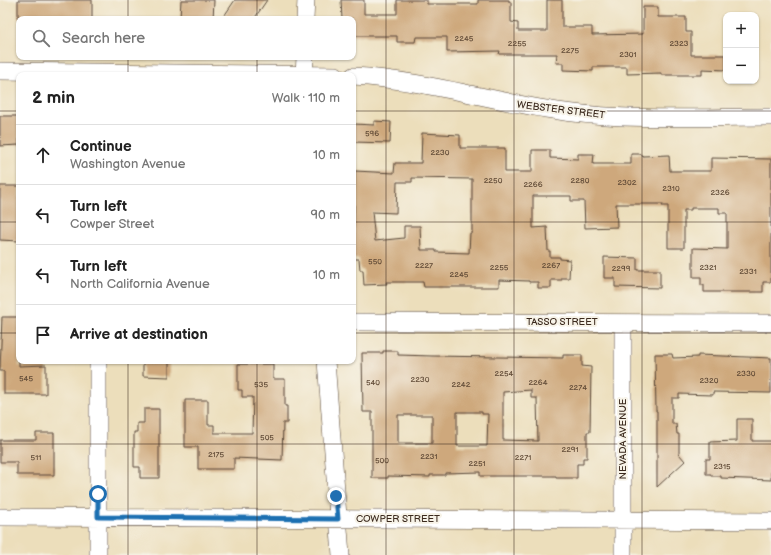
<!DOCTYPE html>
<meta charset="utf-8">
<style>
body{margin:0;font-family:"Balsamiq Sans",sans-serif;background:#f2f2f2;color:#222}
.controls{position:absolute;right:12px;top:12px;display:grid;overflow:hidden;border-radius:8px;box-shadow:0 1px 3px #0004}
.controls button{width:36px;height:36px;display:grid;place-items:center;padding:0;border:0;border-bottom:1px solid #e0e0e0;background:#fff;color:#222;font:20px sans-serif}
.stop{position:absolute;width:12px;height:12px;margin:-9px;border:3px solid #1f6fb2;border-radius:50%;background:#fff}
.stop.end{background:#1f6fb2;border-color:#fff;box-shadow:0 1px 4px #0008}
.list{margin:0;padding:0;list-style:none}
h2{display:flex;justify-content:space-between;align-items:center;height:52px;margin:0;padding:0 16px;font-size:17px}
h2 small{font-size:13px;font-weight:400;color:#767676}
.list li{display:grid;grid-template-columns:26px 1fr auto;gap:12px;align-items:center;box-sizing:border-box;height:60px;padding:0 16px;border-top:1px solid #e0e0e0}
.list b{display:block;font-size:15px;white-space:nowrap}
.list p{margin:0;font-size:13px;white-space:nowrap;color:#767676}
.list em{font-size:13px;font-style:normal;color:#767676}
.icon{flex:none;width:22px;height:22px;fill:none;stroke:currentColor;stroke-width:2;stroke-linecap:round;stroke-linejoin:round}
.map{position:relative;flex:none;width:771px;height:555px;overflow:hidden}
.search{position:absolute;background:#fff;box-shadow:0 1px 3px #0004;left:16px;top:16px;width:340px;height:44px;display:flex;align-items:center;gap:10px;box-sizing:border-box;padding:0 14px;border-radius:8px;color:#767676;font-size:15px}
.panel{position:absolute;background:#fff;box-shadow:0 1px 3px #0004;left:16px;top:72px;width:340px;height:292px;border-radius:8px}
.map>svg:first-child{display:block}
</style>
<div class="map">
<svg width="771" height="555" viewBox="0 0 771 555">
<rect width="100%" height="100%" fill="#f7f3e8"/>
<filter id="ink" filterUnits="userSpaceOnUse"><feTurbulence type="fractalNoise" baseFrequency=".025" numOctaves="2"/><feDisplacementMap in="SourceGraphic" scale="8" xChannelSelector="R" yChannelSelector="G"/><feConvolveMatrix kernelMatrix="1 2 1 2 8 2 1 2 1" color-interpolation-filters="sRGB"/></filter>
<filter id="wash" filterUnits="userSpaceOnUse"><feTurbulence type="fractalNoise" baseFrequency=".012" numOctaves="4" result="noise"/><feDisplacementMap in="SourceGraphic" scale="16" xChannelSelector="R" yChannelSelector="G"/><feGaussianBlur stdDeviation="0.9" result="paint"/><feColorMatrix in="noise" values="0 0 0 0 0 0 0 0 0 0 0 0 0 0 0 0 0 1.4 0 .05"/><feComposite in="paint" operator="in"/></filter>
<g filter="url(#wash)">
<rect width="100%" height="100%" fill="#ecdebb"/>
<g id="blocks">
<!-- building -->
<path fill="#cea87c" fill-rule="evenodd" d="M18,0h74v19h-74z
M181,0h33l-1,19h-33z
M235,0h32l-13,19h-32z
M341,0h23v14h33v-14h30v4h51v-4h31v2h2v20l7,1v8h29v-31h15v27h30v8l51,-1v-27h15v10h28v15h5v23h35v15l-24,-1v6h-41v-2l-34,1v-7h-34v4l-30,-1v-7h-7l1,-9h-58l1,-3 -53,1v-15h-31l-1,5h-18v-6h-44v-17h-11z
M0,116h19v29l-19,1z
M374,121l17,1 -1,21 -37,-1v-18l21,1z
M422,133l38,2v13h45v24h27v-22h18v8l28,1v-5h16l-1,10h38v-10h9l3,2 26,-1 1,16h41v-13l60,1v123h-8v10h-59v-7h-3v-8h-8v-29l34,1v-36h-8v-5h-28v2h-7v38h-16v-42h-6l1,-2h-47l1,23 -32,1 -1,-27h-13v-5h-38v32l14,-1 1,24h2v6h10v2l10,1 -1,18h-7v2h-11v8h-13v-6h-9v-1l-30,-1v7h-75l-1,-5h-37l1,2 -23,1 -1,-15h-3l-1,-11h-6l2,-88 39,2 1,-10h26zM412,178l60,1v54h-2l-1,20 -33,-1v-2h-15l-1,-24h-16v12l-29,3 -3,-29 24,1 1,-31h15z
M0,186h19v55l-19,-1z
M604,257l33,1v12h23v18l-45,-1v-9h-11z
M2,317h17v49l27,-1v29h-42v-23h-4z
M383,351h15v4l34,1 131,2v-3h19v11l9,1 -1,65h-3v26h-4v6h-6v14h-21v-2h-76v-4l-35,1v2h-15v2l-42,-1v2h-16v-66h-9l-1,-59h21zM531,390v8h6l1,43 -35,-1v-48zM457,412h25v2h6l-1,32h-30zM398,415h34v28h-34z
M655,354h17l1,4 25,-1v-2l73,3v35l-58,-1v3l-34,-1v4h-7v26h4l1,10h2v20l6,7 -28,26v-76h-1z
M143,361h26v16l-26,-1z
M238,364h35v15h12v27h2v17h-4l-1,37 -48,-2v11h-36v-22h-13v-47h23v25h6v8h38l1,-36h-11v-7h-4z
M144,409h15v69h-19v-11h-6v-35h3v-9h7z
M737,419h15v22h19v39l-50,-2v-2h-10v-2h-5v-15h4v-17l27,-1z
M36,433h18v42h-37v-13h-17v-22h36z"/>
</g>
</g>
<g filter="url(#ink)">
<use href="#blocks" fill-opacity="0" stroke="#564536" stroke-width="1"/>
<g fill="none" stroke-linecap="round" stroke-linejoin="round">
<!-- minor casing -->
<g stroke="#564536" stroke-width="18">
<path id="minor" d="M305,19l1,-19
M0,71l336,4
M304,75l1,-18
M353,76c72,4 141,26 212,36 68,9 138,5 206,5
M353,322l418,1
M623,323v232
M98,361v194
M326,361l15,194
M0,517l771,4"/>
</g>
<!-- minor -->
<use href="#minor" stroke="#fff" stroke-width="17"/>
</g>
</g>
<g fill="none" stroke-linecap="round" stroke-linejoin="round" filter="url(#ink)">
<!-- route -->
<path stroke="#1f6fb2" stroke-width="5" d="M98,494v23l240,2 -2,-23"/>
</g>
<!-- grid -->
<path fill="none" stroke="#3b2a1e" stroke-width="1" stroke-opacity="0.55" d="M128,0v19M257,0v19M386,0v555M514,0v555M642,0v555M128,57v18M257,57v18M0,111h19M353,111h418M0,222h19M353,222h418M0,333h19M353,333h418M128,361v194M257,361v194M0,444h771"/>
<g text-anchor="middle" dominant-baseline="central" stroke-width="4" stroke-linejoin="round" paint-order="stroke">
<!-- number labels -->
<g font-size="8" fill="#604a36">
<text x="464" y="38">2245</text>
<text x="517" y="43">2255</text>
<text x="679" y="43">2323</text>
<text x="570" y="50">2275</text>
<text x="628" y="54">2301</text>
<text x="372" y="133">596</text>
<text x="440" y="152">2230</text>
<text x="493" y="180">2250</text>
<text x="580" y="180">2280</text>
<text x="627" y="182">2302</text>
<text x="533" y="184">2266</text>
<text x="671" y="188">2310</text>
<text x="720" y="192">2326</text>
<text x="375" y="261">550</text>
<text x="424" y="265">2227</text>
<text x="551" y="265">2267</text>
<text x="499" y="267">2255</text>
<text x="708" y="267">2321</text>
<text x="621" y="268">2299</text>
<text x="748" y="271">2331</text>
<text x="459" y="274">2245</text>
<text x="504" y="373">2254</text>
<text x="746" y="373">2330</text>
<text x="26" y="378">545</text>
<text x="420" y="379">2230</text>
<text x="709" y="380">2320</text>
<text x="373" y="382">540</text>
<text x="538" y="382">2264</text>
<text x="261" y="384">535</text>
<text x="461" y="384">2242</text>
<text x="578" y="387">2274</text>
<text x="267" y="437">505</text>
<text x="570" y="449">2291</text>
<text x="216" y="454">2175</text>
<text x="429" y="456">2231</text>
<text x="36" y="457">511</text>
<text x="523" y="457">2271</text>
<text x="382" y="460">500</text>
<text x="477" y="463">2251</text>
<text x="722" y="466">2315</text>
</g>
<!-- street labels -->
<g font-size="10" fill="#3b2a1e" stroke="#f7f3e8">
<text transform="translate(561 110) rotate(7)">WEBSTER STREET</text>
<text x="562" y="322">TASSO STREET</text>
<text transform="translate(623 439) rotate(-90)">NEVADA AVENUE</text>
<text x="398" y="519">COWPER STREET</text>
</g>
</g>
</svg>
<div class="controls">
<button>+</button>
<button>−</button>
</div>
<div class="stop" style="left:98px;top:494px"></div>
<div class="stop end" style="left:336px;top:496px"></div>
<div class="search"><svg class="icon" aria-label="search" viewBox="0 0 24 24"><circle cx="10" cy="10" r="6"/><path d="M15 15l6 6"/></svg>Search here</div>
<section class="panel">
<h2>2 min<small>Walk · 110 m</small></h2>
<ul class="list">
<li><svg class="icon" aria-label="ahead" viewBox="0 0 24 24"><path d="M12 20V5M6 11l6-6 6 6"/></svg><div><b>Continue</b><p>Washington Avenue</p></div><em>10 m</em></li>
<li><svg class="icon" aria-label="left" viewBox="0 0 24 24"><path d="M17 20v-9H6M10 6l-5 5 5 5"/></svg><div><b>Turn left</b><p>Cowper Street</p></div><em>90 m</em></li>
<li><svg class="icon" aria-label="left" viewBox="0 0 24 24"><path d="M17 20v-9H6M10 6l-5 5 5 5"/></svg><div><b>Turn left</b><p>North California Avenue</p></div><em>10 m</em></li>
<li><svg class="icon" aria-label="arrive" viewBox="0 0 24 24"><path d="M6 21V4h12l-3 4 3 4H6"/></svg><div><b>Arrive at destination</b></div></li>
</ul>
</section>
</div>
